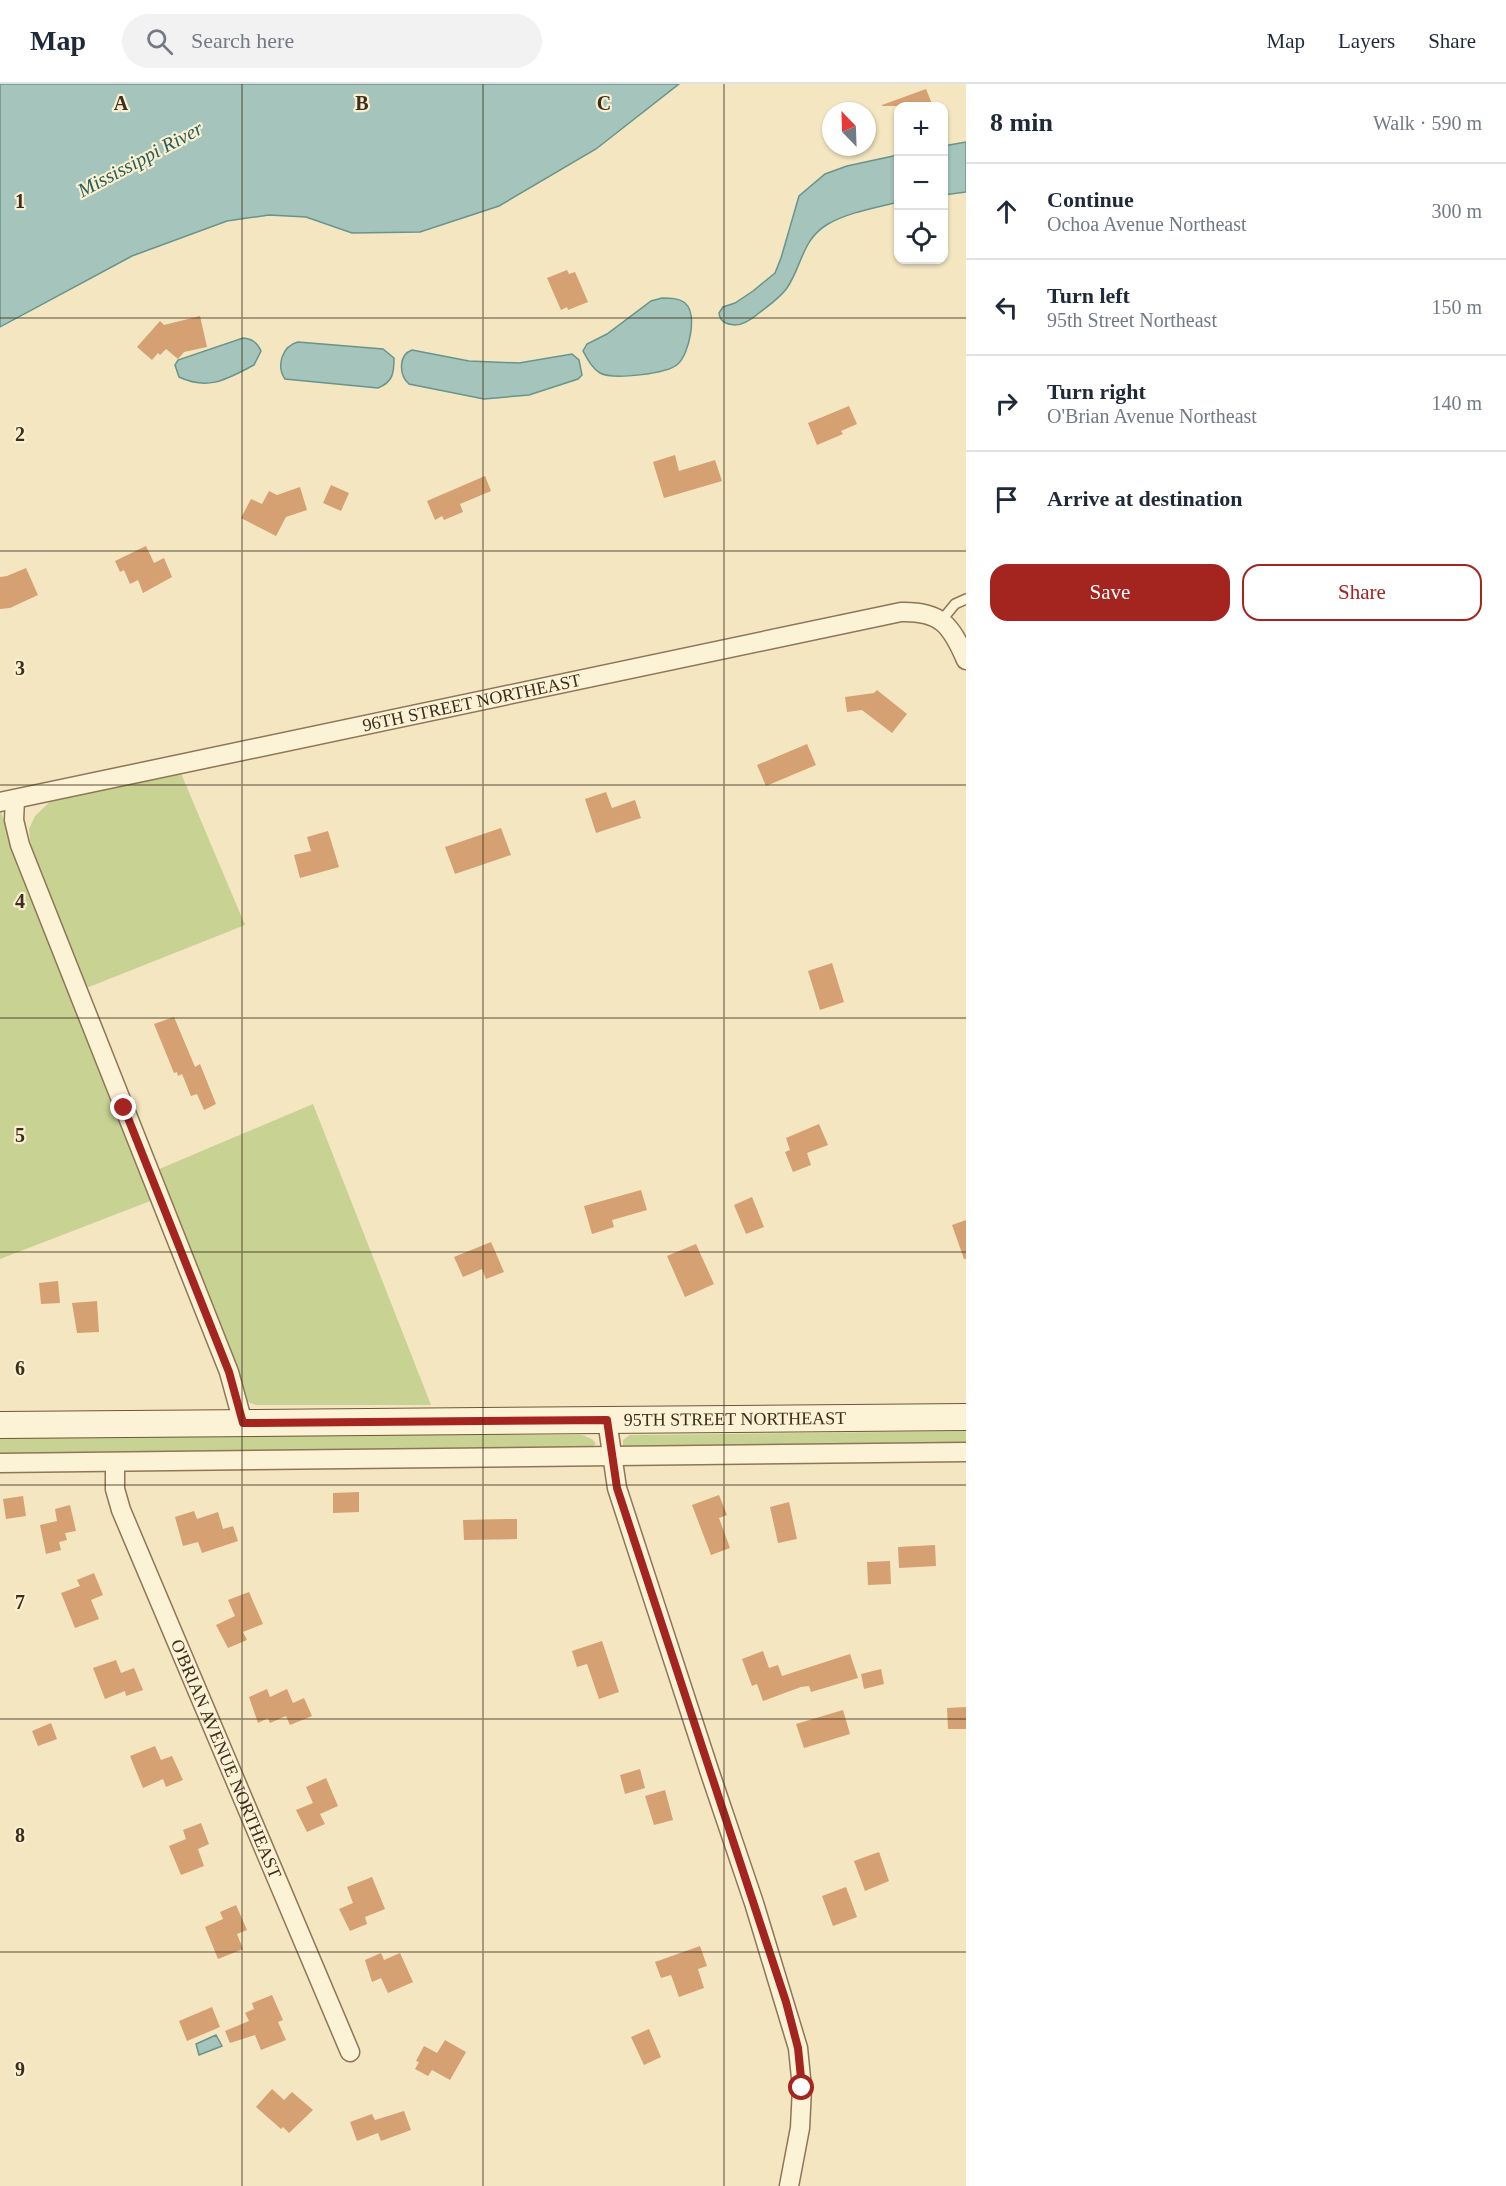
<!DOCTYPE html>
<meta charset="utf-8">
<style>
body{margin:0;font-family:Georgia,serif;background:#f2f2f3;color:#1f2937}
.controls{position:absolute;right:18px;top:18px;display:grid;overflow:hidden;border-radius:12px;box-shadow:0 2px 4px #0004}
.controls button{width:54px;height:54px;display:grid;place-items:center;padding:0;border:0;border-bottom:2px solid #e0e1e3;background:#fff;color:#1f2937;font:30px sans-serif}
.compass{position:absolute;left:822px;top:18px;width:54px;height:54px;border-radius:50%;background:#fff;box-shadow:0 2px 4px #0004;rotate:337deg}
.stop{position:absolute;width:18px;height:18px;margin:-14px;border:4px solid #a4241f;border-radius:50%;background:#fff}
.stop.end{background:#a4241f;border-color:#fff;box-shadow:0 2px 6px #0008}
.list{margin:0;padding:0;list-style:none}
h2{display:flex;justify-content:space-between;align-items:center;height:78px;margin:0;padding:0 24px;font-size:26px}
h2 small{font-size:20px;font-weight:400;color:#747a83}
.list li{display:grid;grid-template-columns:39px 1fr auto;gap:18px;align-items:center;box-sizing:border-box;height:96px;padding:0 24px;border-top:2px solid #e0e1e3}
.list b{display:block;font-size:22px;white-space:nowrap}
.list p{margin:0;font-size:20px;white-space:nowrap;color:#747a83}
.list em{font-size:20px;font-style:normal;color:#747a83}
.actions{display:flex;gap:12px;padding:18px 24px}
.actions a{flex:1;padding:14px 0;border:2px solid #a4241f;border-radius:18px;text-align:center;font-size:21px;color:#a4241f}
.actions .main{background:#a4241f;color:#fff}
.icon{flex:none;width:33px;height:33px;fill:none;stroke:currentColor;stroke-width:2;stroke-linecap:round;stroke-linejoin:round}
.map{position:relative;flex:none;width:966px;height:2102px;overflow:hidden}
header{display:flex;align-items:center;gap:36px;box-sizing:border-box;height:84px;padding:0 30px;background:#fff;border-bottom:2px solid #e0e1e3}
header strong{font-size:28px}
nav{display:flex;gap:33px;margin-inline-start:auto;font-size:21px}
.search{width:420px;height:54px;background:#f2f2f3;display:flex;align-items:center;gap:15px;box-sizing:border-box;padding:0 21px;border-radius:33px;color:#747a83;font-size:22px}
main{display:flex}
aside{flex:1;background:#fff}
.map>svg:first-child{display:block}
</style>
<header>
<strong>Map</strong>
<div class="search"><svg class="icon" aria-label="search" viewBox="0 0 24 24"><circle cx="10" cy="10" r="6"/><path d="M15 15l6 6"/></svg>Search here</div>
<nav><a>Map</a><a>Layers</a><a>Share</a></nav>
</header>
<main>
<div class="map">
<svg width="966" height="2102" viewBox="0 0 966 2102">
<rect width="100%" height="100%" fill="#f3e6c1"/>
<!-- green -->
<path fill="#c8d293" d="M180,687l65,154 -161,64 -53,-139 -2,-21 6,-13 19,-18z
M0,726l153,390 -153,59z
M313,1020l118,301h-175l-8,-3 -4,-8 -87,-224z
M966,1347v15l-343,1v-7l7,-5z
M208,1351h374l10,4 4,5 -9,6 -587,3v-16z"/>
<!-- water -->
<path fill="#a4c4bc" stroke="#69948b" stroke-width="1.5" d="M0,0h679l-83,65 -97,57 -79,26 -68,1 -46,-16 -37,-2 -42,6 -95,35 -132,71z
M966,58v50l-22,3v-49z
M898,71v47c-23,6 -49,10 -70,22 -26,15 -26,42 -41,64 -7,10 -19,18 -28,25 -7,6 -15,12 -24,12 -9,-1 -15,-3 -16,-12l4,-6 12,-4 18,-12 22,-18 6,-15 18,-62 26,-22 22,-8z
M662,214c8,0 17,0 23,5 13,11 4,51 -7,61 -11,10 -65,16 -78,9 -8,-5 -12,-13 -17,-22l4,-7 20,-10 44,-33z
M243,254c9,1 14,4 18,13l-7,14c-27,14 -45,26 -75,12l-4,-12 3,-5z
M298,258l85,7 11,9c0,15 -1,24 -16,30l-93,-9c-9,-13 -3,-33 13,-37z
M412,266l57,11 50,2 53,-9 7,6 3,15 -4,4 -49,16 -45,4 -75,-15c-10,-9 -11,-29 3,-34z
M216,1951l6,11 -23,9 -3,-11z"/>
<!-- building -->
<path fill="#d5a072" d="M926,5l7,17h-51v-1z
M567,186l2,4 6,-2 13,30 -20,8 -1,-3 -6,3 -14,-32z
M200,232l7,31 -23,5 -6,7 -12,-10 -6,6 -2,-2 -6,7 -15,-13 23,-26 4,4z
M849,322l8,18 -16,7 2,3 -26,11 -9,-22z
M675,371l4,16 36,-11 7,21 -58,17 -11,-36z
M485,392l6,15 -31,13 3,8 -19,8 -2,-4 -7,4 -8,-19z
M331,401l18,8 -8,18 -18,-8z
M300,403l7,23 -21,7 -10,19 -35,-18 10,-19 11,5 7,-13 8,4z
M146,462l8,17 10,-5 8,19 -29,16 -5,-13 -8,4 -6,-14 -4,2 -5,-11z
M26,484l12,27 -28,13 -10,1v-32l7,-1z
M877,606l30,24 -15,19 -30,-23 -15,2 -2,-15 29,-4z
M807,660l9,21 -50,21 -9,-21z
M606,708l6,16 23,-8 6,18 -45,15 -11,-34z
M501,744l10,27 -56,19 -10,-27z
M328,747l11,36 -39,11 -6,-23 17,-4 -4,-14z
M832,879l12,39 -24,8 -12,-39z
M174,933l21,50 5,-3 16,40 -12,6 -7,-16 -6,2 -9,-22 -4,2 -1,-4 -3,1 -20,-49z
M819,1040l9,21 -21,8 4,12 -18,7 -8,-20 5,-2 -4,-12z
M641,1106l6,20 -35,10 2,7 -22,7 -8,-28z
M752,1113l12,30 -18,7 -12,-29z
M966,1136v39h-2l-12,-34z
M491,1158l13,30 -18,7 -4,-10 -19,8 -9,-20z
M696,1160l18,40 -29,13 -18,-41z
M58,1197l2,22 -19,1 -2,-21z
M97,1217l2,31 -22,1 -5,-30z
M359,1408v20l-26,1v-20z
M719,1411l8,20 -8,3 11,30 -19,7 -19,-50z
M23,1412l3,20 -20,3 -3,-20z
M789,1418l8,37 -19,4 -8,-36z
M70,1421l6,26 -11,2 2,7 -8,2 2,8 -15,4 -6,-29 17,-4 -2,-12z
M194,1427l3,8 21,-7 5,17 10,-3 5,15 -36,12 -4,-11 -15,4 -8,-29z
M507,1435h10v20l-53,1 -1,-20z
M935,1461l1,21 -37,2 -1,-21z
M890,1477l1,23 -23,1 -1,-23z
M94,1489l9,22 -12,5 8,19 -24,9 -14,-35 19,-7 -3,-6z
M249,1508l14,32 -20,8 4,8 -19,8 -12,-23 19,-9 -7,-16z
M602,1557l17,51 -20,7 -12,-35 -10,3 -5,-16z
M763,1567l6,17 9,-3 4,11 68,-22 8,24 -47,14 -2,-6 -8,1 -38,14 -6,-17 -5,2 -10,-27z
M116,1576l5,13 13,-5 9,22 -17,6 -1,-5 -20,8 -12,-31z
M881,1585l3,15 -20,5 -3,-15z
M267,1605l3,8 17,-8 6,14 11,-5 8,18 -22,9 -4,-9 -16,7 -2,-5 -10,5 -9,-26z
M966,1623v22h-18l-1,-21z
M843,1626l7,24 -46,14 -8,-24z
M51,1639l6,16 -19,7 -6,-15z
M155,1662l6,14 11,-4 11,24 -17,7 -3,-8 -20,9 -13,-32z
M640,1685l5,19 -20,6 -5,-19z
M326,1694l12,28 -18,8 5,10 -18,8 -11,-22 17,-7 -7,-16z
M665,1706l8,30 -19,5 -9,-29z
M201,1739l8,21 -11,5 6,17 -23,9 -12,-29 17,-7 -3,-9z
M879,1768l10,29 -24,10 -11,-30z
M372,1793l13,32 -20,8 2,7 -17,7 -11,-22 14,-6 -6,-16z
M846,1803l11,30 -24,9 -11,-30z
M236,1821l11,25 -10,4 6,15 -25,10 -13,-32 18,-8 -3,-7z
M700,1862l7,20 -9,3 6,19 -25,9 -8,-22 -10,3 -6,-16z
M381,1869l3,7 16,-7 13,29 -25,11 -7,-15 -9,4 -7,-22z
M272,1911l11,25 -5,2 8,18 -25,10 -6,-15 -25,8 -5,-12 24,-10 -4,-8 9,-4 -2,-6z
M212,1923l8,20 -33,14 -8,-20z
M649,1945l12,28 -17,8 -13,-28z
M445,1956l21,12 -16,28 -18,-10 -4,6 -13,-7 4,-7 -3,-1 8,-15 13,7z
M272,2005l12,11 8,-8 21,18 -24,23 -6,-6 -2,2 -25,-22z
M404,2027l7,19 -30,11 -3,-8 -21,8 -7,-19 22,-8 3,6z"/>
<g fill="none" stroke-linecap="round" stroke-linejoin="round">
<!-- lane casing -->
<g stroke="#8e7656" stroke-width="12">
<path id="lane" d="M941,537l14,-17 11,-5"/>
</g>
<!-- street casing -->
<g stroke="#8e7656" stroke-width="21">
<g id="street">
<path d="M15,716l-1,20 6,25 209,527 14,51"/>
<path id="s1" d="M0,718l901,-190c40,-1 50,13 65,48"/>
<path d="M607,1336l10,68 93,285 44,130 44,145 4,40 -2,40 -11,58"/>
<path d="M0,1379l966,-11"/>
<path id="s2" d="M115,1379v26l6,21 229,542"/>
</g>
</g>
<!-- secondary casing -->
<g stroke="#705739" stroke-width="28">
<g id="secondary">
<path id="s3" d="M0,1341l966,-8"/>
</g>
</g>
<!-- lane -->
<use href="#lane" stroke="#fcf2d5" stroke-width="9"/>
<!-- street -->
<use href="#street" stroke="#fcf2d5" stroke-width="18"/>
<!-- secondary -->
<use href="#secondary" stroke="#fcf2d5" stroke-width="26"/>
</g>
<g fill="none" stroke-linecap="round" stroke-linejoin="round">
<!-- route -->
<path stroke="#a4241f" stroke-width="8" d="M124,1024l105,264 14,51 364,-3 10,68 169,514 12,46 4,40"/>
</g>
<!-- grid -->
<path fill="none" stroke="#3c2d1c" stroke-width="1.5" stroke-opacity="0.55" d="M242,0v2102M483,0v2102M724,0v2102M0,234h966M0,467h966M0,701h966M0,934h966M0,1168h966M0,1401h966M0,1635h966M0,1868h966"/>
<g text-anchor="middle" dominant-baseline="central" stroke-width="4.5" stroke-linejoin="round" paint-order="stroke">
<!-- street labels -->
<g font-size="18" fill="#3c2d1c" stroke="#f9efd1">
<text stroke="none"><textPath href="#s1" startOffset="482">96TH STREET NORTHEAST</textPath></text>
<text stroke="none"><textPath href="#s3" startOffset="735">95TH STREET NORTHEAST</textPath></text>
<text stroke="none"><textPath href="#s2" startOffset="318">O'BRIAN AVENUE NORTHEAST</textPath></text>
</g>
<!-- water labels -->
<g font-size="20" font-style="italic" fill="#2a5e5d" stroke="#f9efd1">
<text transform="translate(140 75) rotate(-28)">Mississippi River</text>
</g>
</g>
<g font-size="20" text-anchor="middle" font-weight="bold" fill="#3c2d1c" stroke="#f9efd1" stroke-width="4.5" stroke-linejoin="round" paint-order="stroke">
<text x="121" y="26">A</text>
<text x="362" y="26">B</text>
<text x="604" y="26">C</text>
<text x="20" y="124">1</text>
<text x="20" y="357">2</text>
<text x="20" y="591">3</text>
<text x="20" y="824">4</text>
<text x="20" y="1058">5</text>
<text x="20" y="1291">6</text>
<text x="20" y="1525">7</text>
<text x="20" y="1758">8</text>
<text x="20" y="1992">9</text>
</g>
</svg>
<div class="controls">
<button>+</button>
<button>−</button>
<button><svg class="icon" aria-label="locate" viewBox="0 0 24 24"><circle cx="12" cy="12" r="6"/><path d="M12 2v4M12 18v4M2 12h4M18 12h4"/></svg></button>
</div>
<svg class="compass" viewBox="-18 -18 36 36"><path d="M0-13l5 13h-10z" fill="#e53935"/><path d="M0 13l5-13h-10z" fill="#747a83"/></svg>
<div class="stop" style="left:802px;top:2004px"></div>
<div class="stop end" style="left:124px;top:1024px"></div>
</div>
<aside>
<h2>8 min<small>Walk · 590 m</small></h2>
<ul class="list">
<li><svg class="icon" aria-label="ahead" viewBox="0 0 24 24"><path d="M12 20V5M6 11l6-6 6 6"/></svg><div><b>Continue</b><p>Ochoa Avenue Northeast</p></div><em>300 m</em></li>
<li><svg class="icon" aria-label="left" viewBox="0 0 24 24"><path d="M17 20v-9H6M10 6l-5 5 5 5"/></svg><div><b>Turn left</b><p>95th Street Northeast</p></div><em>150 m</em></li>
<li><svg class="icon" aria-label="right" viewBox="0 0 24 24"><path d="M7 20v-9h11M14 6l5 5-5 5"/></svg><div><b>Turn right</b><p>O'Brian Avenue Northeast</p></div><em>140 m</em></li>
<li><svg class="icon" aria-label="arrive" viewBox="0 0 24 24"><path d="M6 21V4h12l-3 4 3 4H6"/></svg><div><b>Arrive at destination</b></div></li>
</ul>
<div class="actions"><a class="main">Save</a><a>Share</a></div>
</aside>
</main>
